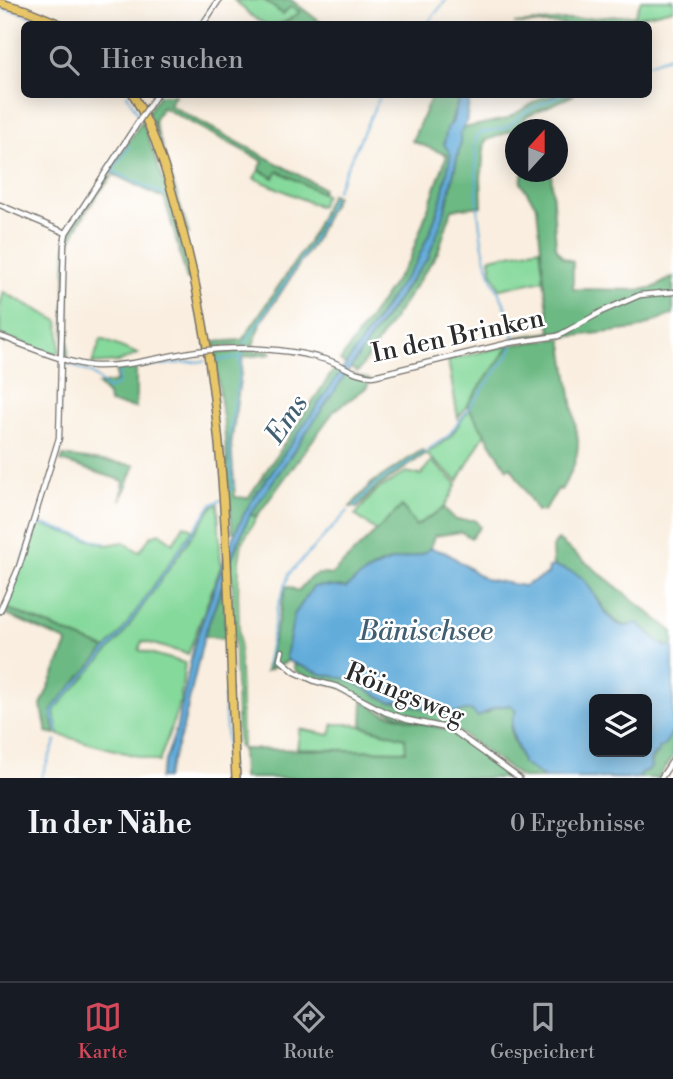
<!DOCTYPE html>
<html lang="de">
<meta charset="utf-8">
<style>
body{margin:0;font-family:"Libre Bodoni",serif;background:#20242c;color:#f1f3f6}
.controls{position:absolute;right:21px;bottom:21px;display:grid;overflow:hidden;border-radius:10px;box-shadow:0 4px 18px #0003}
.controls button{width:63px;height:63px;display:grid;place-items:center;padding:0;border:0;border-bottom:2px solid #363941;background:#171b24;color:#f1f3f6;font:35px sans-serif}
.compass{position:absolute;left:505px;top:119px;width:63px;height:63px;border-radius:50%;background:#171b24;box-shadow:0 4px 18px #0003;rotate:21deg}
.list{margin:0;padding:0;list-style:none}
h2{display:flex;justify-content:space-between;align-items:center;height:91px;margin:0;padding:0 28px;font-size:30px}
h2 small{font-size:23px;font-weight:400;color:#9ea1a6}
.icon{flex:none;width:38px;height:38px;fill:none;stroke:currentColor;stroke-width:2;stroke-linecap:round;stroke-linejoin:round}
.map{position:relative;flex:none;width:673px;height:778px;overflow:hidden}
.search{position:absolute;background:#171b24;box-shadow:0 4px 18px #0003;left:21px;right:21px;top:21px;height:77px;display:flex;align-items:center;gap:18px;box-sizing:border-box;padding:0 24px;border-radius:10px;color:#9ea1a6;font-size:26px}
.sheet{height:203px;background:#171b24}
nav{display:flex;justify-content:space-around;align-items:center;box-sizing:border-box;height:98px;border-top:2px solid #363941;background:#171b24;font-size:19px;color:#9ea1a6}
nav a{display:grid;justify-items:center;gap:4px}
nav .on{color:#d1495b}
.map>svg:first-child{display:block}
</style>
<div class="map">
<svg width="673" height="778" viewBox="0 0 673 778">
<rect width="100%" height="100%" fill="#fff"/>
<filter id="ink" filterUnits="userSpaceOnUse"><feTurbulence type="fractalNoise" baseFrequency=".0143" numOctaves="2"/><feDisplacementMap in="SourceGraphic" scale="14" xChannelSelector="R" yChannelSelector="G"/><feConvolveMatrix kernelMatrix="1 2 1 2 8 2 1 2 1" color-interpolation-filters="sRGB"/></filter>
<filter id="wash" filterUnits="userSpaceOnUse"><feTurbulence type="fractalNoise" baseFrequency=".00686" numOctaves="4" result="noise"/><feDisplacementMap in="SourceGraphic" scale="28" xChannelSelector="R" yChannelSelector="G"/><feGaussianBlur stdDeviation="1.57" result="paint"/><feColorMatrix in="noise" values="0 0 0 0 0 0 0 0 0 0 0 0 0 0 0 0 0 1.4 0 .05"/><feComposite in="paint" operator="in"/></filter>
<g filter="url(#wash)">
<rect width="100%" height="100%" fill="#f9eedf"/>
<!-- green -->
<path fill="#85d99b" stroke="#588263" stroke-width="2" d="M234,0h30l18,14 9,-9 10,8c-32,21 -41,11 -67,-13z
M641,0h32v9l-51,12 -20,2 -7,-2 -12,3h-69l121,-9z
M259,170l15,8 4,-8 47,25 -5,12 -66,-29z
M540,248l4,32 -44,9 -8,-17 -2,-14z
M3,292l56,29 1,31 -5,2 -55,-19v-28z
M101,339l37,15 -19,8 -27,2z
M510,345l-52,73 -10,-58z
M469,409l16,24 -27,48 -32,-27 24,-17z
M431,461l26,23 -13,24 -28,18 -14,-20 -25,25 -22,-16 21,-24 30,-19 15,3z
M218,504l3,62 -33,88 -46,-13 -3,9 46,13 -5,39 -21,60 -100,-27 -5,-22 2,-5 66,-72 90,-129z
M250,515l7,1 -15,27 -3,17 -1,34 4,155 -4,-3 -6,-187z
M43,525l63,20 18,-3 15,10 12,-16 8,-3 14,10 11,-18 9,4 -73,105 -14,15 -100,-41 31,-81z
M333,724h20l52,14 2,13 -110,-2 3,-20 30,6z"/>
<!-- forest -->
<path fill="#6cb983" stroke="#4c7257" stroke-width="2" d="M264,0h27l32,24h-40l17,-12 -9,-6 -8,8z
M159,95h16l-6,10 154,83 -2,5 -43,-22 -4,7 -15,-8 4,-9 -101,-54 -8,14 35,113 -3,-1 -26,-90 -12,-31z
M432,95h28c-6,17 -11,32 -16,49l7,10 -10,46 -10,30 -15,33 -21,28 -49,74 -6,-4 70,-102 37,-104 -35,-14z
M556,95h18l-46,20 -14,15 -29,11 -4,37 1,28 -30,3 -14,43 -80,120 -8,-4 75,-107 23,-60 12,-56v-12l4,-5 42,-9 36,-21z
M142,121l29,80 20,79h-4l-22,-81 -56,-27z
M523,172h28l5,75 6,10 11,5v27l64,1 16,-2 20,-11v37l-36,15 -72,8 -1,-6 -48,9v-3l35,-5 -7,-52 -7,-73 -16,-24z
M106,176l6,1c-15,16 -37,49 -43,70l-1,111 -4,-3 2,-110 6,-17z
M331,194l5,2 -22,46 -54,82 -7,22 -38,1 -1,-5 28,-2 67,-99z
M562,338l16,103c0,20 -7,32 -17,49l-3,-1 -14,22h-7l-26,-44 -4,2 -40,-64 43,-60z
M249,351h22v3l-28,3 -12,88 4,52 13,1 87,-130 7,3 -84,120 -23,42 -3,-2 -8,-106 -10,-72z
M133,366l3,2v40l-27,-5 -1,-8 -10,-10 18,-3v-15z
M346,373c8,3 18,3 24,7l-3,7 -33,24 -77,105 -7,-1z
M422,450l3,4 -50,35 -18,19 -7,-1 22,-24z
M63,456l72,9 -14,35 3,-19 -63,-20z
M402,506l14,20 28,-18 12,12h19l5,7 -9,11 -10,-6 -27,4c-2,7 -4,15 -11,18 -12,6 -27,4 -39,9 -10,4 -30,17 -38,25l-22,-2 -22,17 -16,53 2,5 -22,10 20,-85 12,5c12,-13 14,-20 33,-16z
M558,540l115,92v15c-19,0 -25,-29 -47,-21 -18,-6 -21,-18 -31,-31 -9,-12 -28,-26 -42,-29l-1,-19z
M223,585l3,52 -4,2 -18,-3z
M6,608l100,41 -52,57 -3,8 5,20 -10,-2c1,-11 -4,-17 -5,-27l26,-61 -1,-3 -60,-27z
M293,664l55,15 36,20 62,15 25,-4 15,4 9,-7 16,-2 5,6c-1,6 -5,12 -5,18 0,12 9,22 11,34l23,15h-23l-60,-44 -11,-6 -43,-9 -22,-9 -47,-24 -31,-9 -13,-6z
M363,701l21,12 66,18 66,47h-273l-1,-29 164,2 -1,-13 -43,-12z
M673,731v26l-15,21h-20z"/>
<!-- water -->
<path fill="#62acda" stroke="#466c82" stroke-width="2" fill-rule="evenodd" d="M460,95h10l-4,28 -6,10v12l-17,73 -15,40 -22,28 -156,229 -13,29 -33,92 -22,96 -16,46h-7l17,-48 18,-85 37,-103 14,-30 13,-21 121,-174 16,-26 21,-28 15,-33 10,-30 10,-45 -7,-11 3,-16 5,-5z
M430,548l17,5 38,26 39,7 24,-12 1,-7 4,-1c10,3 22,5 30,13 12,11 24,49 44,47 4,-1 7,-2 11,-3l26,23 9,1v84l-9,15 -5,2 -1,6h-4l-4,8 1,5 -3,4 -6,1 -4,6h-93l-23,-15c-3,-19 -17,-33 -6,-52l-5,-6 -16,2 -17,10 -7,-7 -24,4 -50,-13 -7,1 -42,-23 -27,-5 -33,-13 -2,-5 8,-41 19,-28 11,-1 22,2c9,-9 26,-19 37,-24 15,-8 35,-4 47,-16zM594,699h53v53h-53z"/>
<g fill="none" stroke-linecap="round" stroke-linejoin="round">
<!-- stream -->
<path stroke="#62acda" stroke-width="2" d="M0,8l25,6 24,10
M427,24l19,-24
M648,64l25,-9
M127,136l12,-20 -12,-22
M127,145l2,3 -17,23 52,24
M336,191l45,-97
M0,339l29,10
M513,339c3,-24 -16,-44 -23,-66 -14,-41 -13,-88 -15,-131l3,-7 5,-3 23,-4 19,-16 37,-18
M244,345l68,-103 21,-45
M215,360l26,-2
M65,362l28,12 15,16 10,-6 2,-16 14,-1
M139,367l66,-6
M225,497l8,-10 -4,-46 13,-88
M354,507l19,-21 75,-50 62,-83 2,-8
M5,608l31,-82 7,-2 62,19
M266,667l11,-58 12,-35 59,-63
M58,732l-6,-18 3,-7 66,-72 90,-130 10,-5
M41,778l15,-38
M229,778l-5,-81 6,-6"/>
</g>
</g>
<g filter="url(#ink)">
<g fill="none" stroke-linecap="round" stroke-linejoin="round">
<!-- minor casing -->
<g stroke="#736f6a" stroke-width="7">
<path id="minor" d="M203,24l16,-24
M151,103l6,-9
M0,205l66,28
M0,336c24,9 71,29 95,30 35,1 68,-10 103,-15
M219,349c37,-2 73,0 108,11 19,6 24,14 46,16l136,-33 49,-7 45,-25 37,-16 33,-3
M0,611l19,-44 40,-129 5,-194 2,-11 69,-106
M282,651l-2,8 15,13 20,9 23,6 47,25 23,8 43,9 68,49
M661,778l12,-18"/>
</g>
<!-- primary casing -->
<g stroke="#736f6a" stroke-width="10">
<path id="primary" d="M0,3l26,7 34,14
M133,94c24,42 37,89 49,135 49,181 44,364 54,549"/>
</g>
<!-- minor -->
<use href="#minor" stroke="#fff" stroke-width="4.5"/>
<!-- primary -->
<use href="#primary" stroke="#e9c769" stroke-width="7"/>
<!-- minor-bridge casing -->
<g stroke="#736f6a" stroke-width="7" stroke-linecap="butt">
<path id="minor-bridge" d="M135,127l16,-24
M198,351l21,-2"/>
</g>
<!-- minor-bridge -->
<use href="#minor-bridge" stroke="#fff" stroke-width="4.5"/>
</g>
</g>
<g text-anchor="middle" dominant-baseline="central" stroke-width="5" stroke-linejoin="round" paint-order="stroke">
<!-- street labels -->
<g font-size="26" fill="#2b2b2b" stroke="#fff">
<text transform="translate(458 336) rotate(-12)">In den Brinken</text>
<text transform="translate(405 694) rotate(22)">Röingsweg</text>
</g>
<!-- water labels -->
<g font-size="28" font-style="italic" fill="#415f71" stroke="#fff">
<text transform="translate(287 419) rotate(-56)">Ems</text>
<text x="426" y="631">Bänischsee</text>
</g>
</g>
</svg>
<div class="controls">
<button><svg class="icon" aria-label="layers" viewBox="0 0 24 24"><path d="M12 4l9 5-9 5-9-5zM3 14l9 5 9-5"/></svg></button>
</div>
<svg class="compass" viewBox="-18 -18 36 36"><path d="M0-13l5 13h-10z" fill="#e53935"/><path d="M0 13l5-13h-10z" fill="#9ea1a6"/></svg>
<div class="search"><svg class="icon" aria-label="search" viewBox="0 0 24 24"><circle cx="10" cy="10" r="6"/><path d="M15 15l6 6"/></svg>Hier suchen</div>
</div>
<section class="sheet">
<h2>In der Nähe<small>0 Ergebnisse</small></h2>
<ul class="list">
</ul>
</section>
<nav>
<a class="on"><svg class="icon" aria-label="map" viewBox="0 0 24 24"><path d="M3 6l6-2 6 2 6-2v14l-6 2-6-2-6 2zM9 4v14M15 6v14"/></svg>Karte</a>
<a><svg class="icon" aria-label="directions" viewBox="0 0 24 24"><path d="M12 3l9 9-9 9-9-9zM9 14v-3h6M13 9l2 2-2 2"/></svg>Route</a>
<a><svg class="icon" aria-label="saved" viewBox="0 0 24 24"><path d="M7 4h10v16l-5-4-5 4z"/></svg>Gespeichert</a>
</nav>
